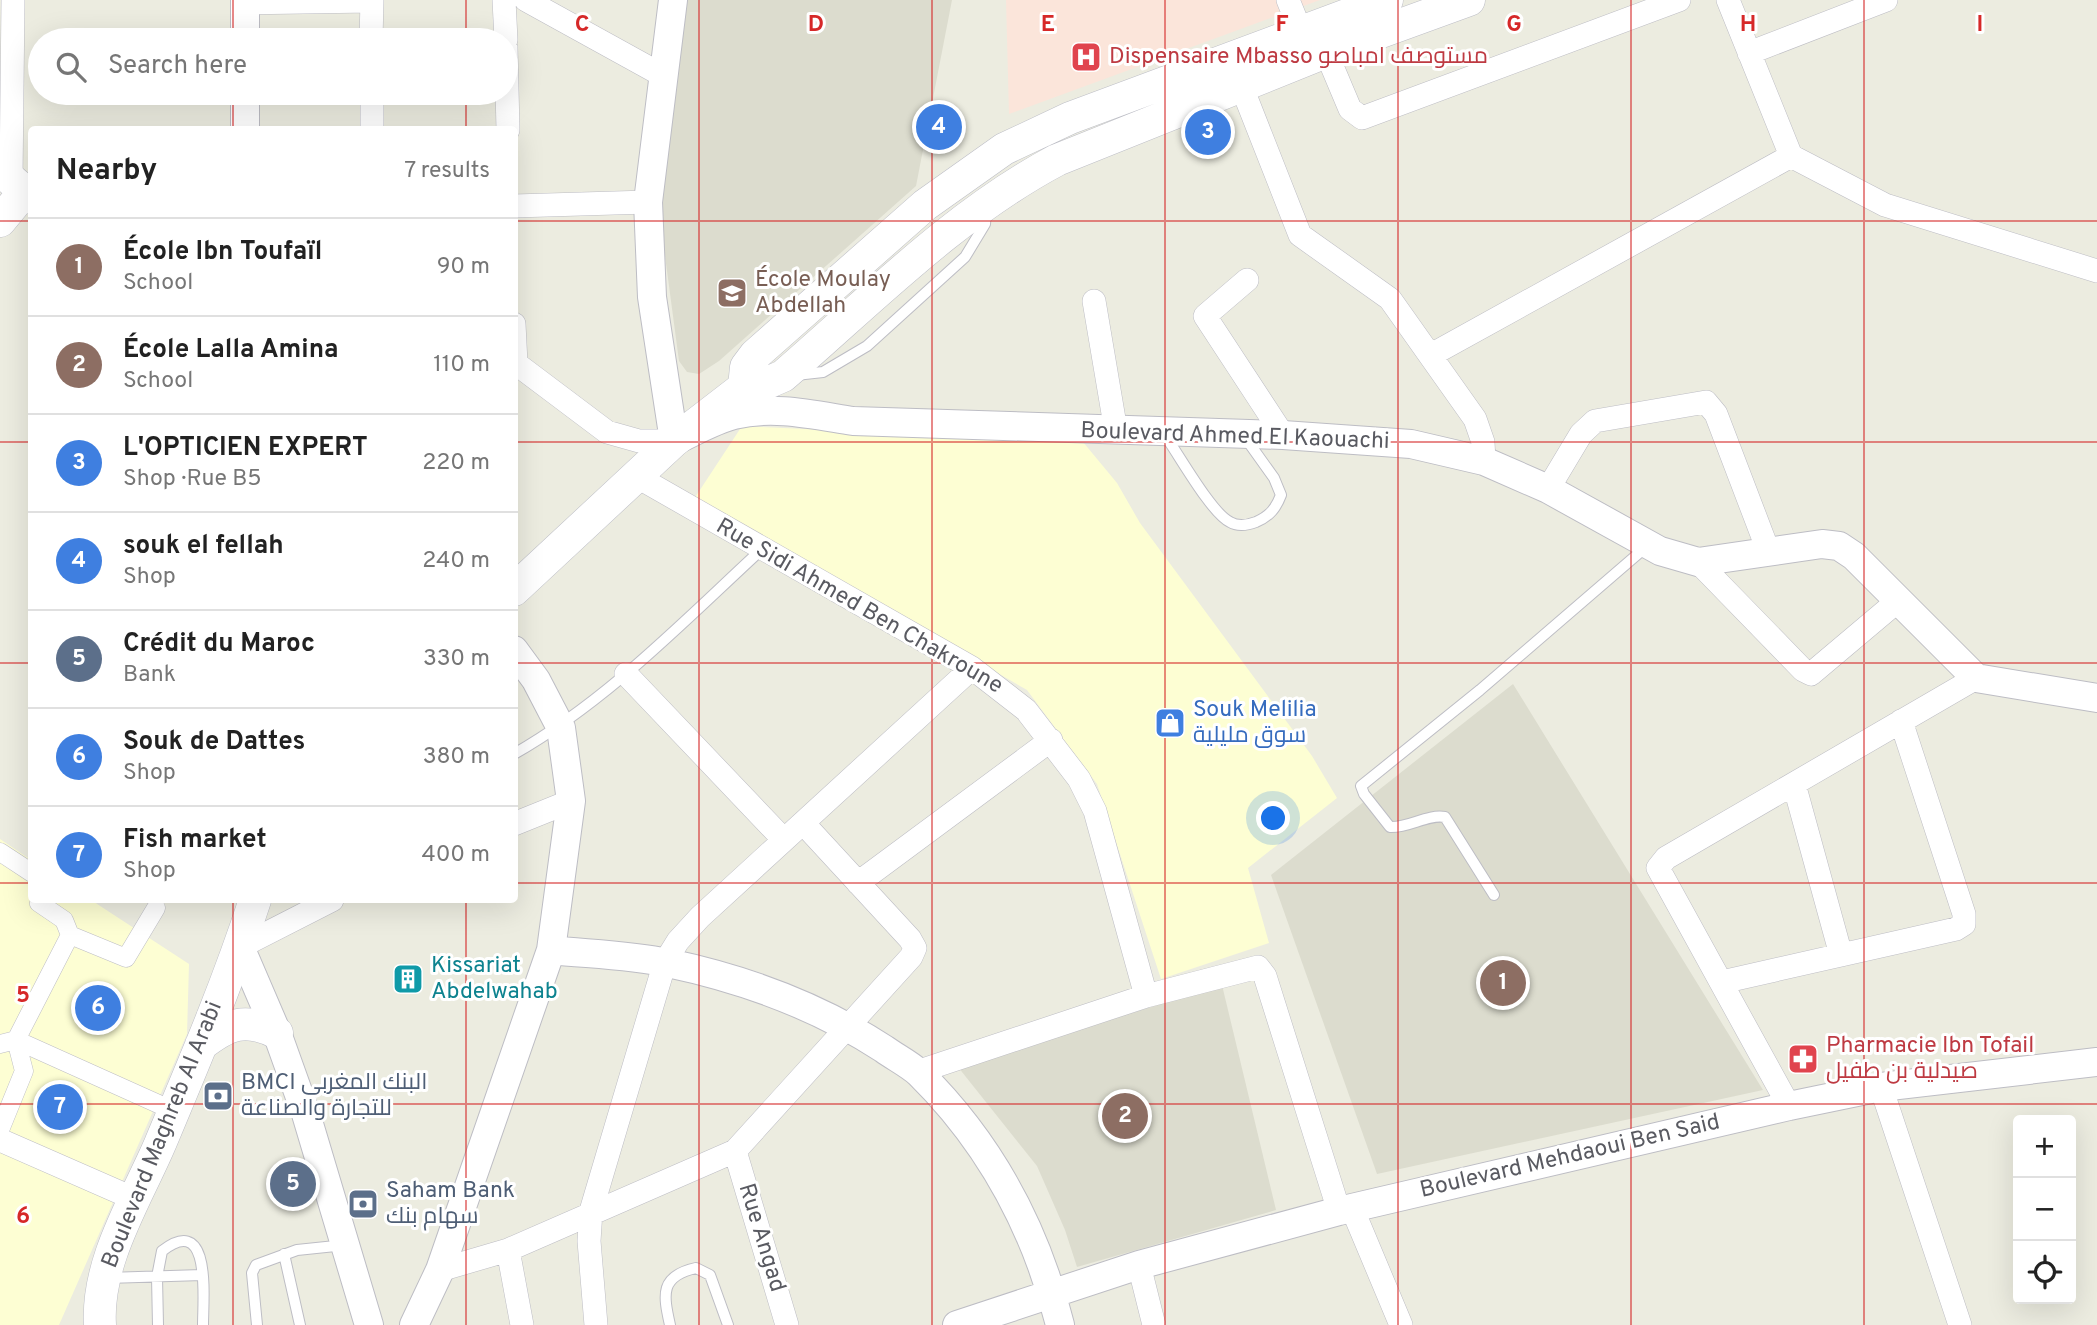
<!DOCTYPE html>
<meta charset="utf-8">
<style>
body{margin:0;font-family:Overpass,Cairo,sans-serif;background:#f6f6f6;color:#222}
.controls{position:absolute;right:21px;bottom:21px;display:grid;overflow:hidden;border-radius:7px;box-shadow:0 7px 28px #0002}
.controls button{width:63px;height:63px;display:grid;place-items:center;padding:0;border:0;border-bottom:2px solid #e0e0e0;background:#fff;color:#222;font:35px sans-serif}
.you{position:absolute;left:1274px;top:819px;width:24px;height:24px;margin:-18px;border:5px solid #fff;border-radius:50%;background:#1a73e8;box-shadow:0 0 0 10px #1a73e833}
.badge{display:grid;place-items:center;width:46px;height:46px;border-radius:50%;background:#ec6826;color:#fff;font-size:23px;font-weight:700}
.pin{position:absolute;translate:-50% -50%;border:4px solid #fff;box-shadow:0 2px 7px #0006}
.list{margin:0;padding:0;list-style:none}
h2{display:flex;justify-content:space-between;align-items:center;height:91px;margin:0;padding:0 28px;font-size:30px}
h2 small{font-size:23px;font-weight:400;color:#767676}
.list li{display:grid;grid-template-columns:46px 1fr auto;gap:21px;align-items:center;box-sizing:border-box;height:98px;padding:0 28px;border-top:2px solid #e0e0e0}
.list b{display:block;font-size:26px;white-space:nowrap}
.list p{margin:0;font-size:23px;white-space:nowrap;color:#767676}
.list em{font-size:23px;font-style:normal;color:#767676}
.icon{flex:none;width:38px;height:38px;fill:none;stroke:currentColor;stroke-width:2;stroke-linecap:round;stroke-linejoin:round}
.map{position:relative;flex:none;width:2097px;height:1325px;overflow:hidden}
.search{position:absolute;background:#fff;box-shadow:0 7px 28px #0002;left:28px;top:28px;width:490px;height:77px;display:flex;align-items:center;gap:18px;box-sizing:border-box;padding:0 24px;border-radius:38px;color:#767676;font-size:26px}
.panel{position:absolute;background:#fff;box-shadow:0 7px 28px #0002;left:28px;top:126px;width:490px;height:777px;border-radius:7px}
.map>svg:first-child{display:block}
</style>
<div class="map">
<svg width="2097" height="1325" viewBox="0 0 2097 1325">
<rect width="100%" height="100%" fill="#ecece0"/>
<!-- commercial -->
<path fill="#fdfed3" d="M742,426l341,16 34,41 23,40 172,233 25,42 -89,70 21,75 -108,36 -64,-195 -70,-94 -333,-191z
M0,839l31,21 1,40h59l98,64 -2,70 -128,291h-59z"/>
<!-- education -->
<path fill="#dcdcce" d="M685,0h267l-36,186 -197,175 -20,13 -12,-2 -8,-11 -18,-135 8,-122z
M1513,684l250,406 -386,84 -106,-299z
M1222,985l54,225 -199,57 -12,-37 -28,-64 -79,-99z"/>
<!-- medical -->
<path fill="#fbe5da" d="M1006,0h314l-311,114z"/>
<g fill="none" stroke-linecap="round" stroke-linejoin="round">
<!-- service casing -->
<g stroke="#bdbdc4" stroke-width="12">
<path id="service" d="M796,375l27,-3 44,-26 98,-89 20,-33 1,-11
M1164,434c14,19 47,79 66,88 8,5 18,3 26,0 14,-6 20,-14 25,-27l-7,-17 -30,-42
M514,754c93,-53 169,-132 247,-204
M1494,895l-49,-78c-18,-3 -36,11 -55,10l-26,-33 -3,-8 119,-96 166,-143
M284,1254l16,71
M107,1278l95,-3
M158,1325l-1,-48 5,-26c50,-39 41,47 41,74
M257,1325l-5,-52 4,-8 41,-15 48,-5
M670,1325c-7,-31 -10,-49 26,-57l14,7 18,50"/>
</g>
<!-- pedestrian casing -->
<g stroke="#bdbdc4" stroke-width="19">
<path id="pedestrian" d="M0,852l32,21
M40,900l-1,3 25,17 6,15
M0,1044l16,-4 158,71
M0,1130l24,-59 -8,-31 54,-105 56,23 30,-50"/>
</g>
<!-- minor casing -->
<g stroke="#bdbdc4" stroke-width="24">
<path id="minor" d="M504,0l2,40
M526,0l136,75
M1288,0l13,32
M1728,0l63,156 94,49 212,66
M245,3l126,-2
M371,40l1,-40
M506,48l2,82
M1326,52l24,57 12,9 317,-118
M1749,53l137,-53
M1241,85l59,150 90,64 85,120 8,23 1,19
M372,93v37
M11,180l2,-180
M514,206l134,-4
M1247,280l-42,36 78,119
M1094,301l22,130
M514,324l2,39
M1431,355l360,-199
M514,362l93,70 32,9h35
M636,476l336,192 54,42 53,69 16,32 51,185
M1548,489l33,-55 14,-13 111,-19 10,12 53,139
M1697,561l106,109 8,4 89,-75
M626,674l158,166
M1794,784l47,171
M514,824l57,-23
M858,883l193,-143
M240,947l92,-47
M1722,982l234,-53 8,-5v-10l-63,-193
M917,1072l229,-76 112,-29 7,9 74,235
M1881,1087l79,238
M1789,1106l-131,-238 8,-10 310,-180
M0,1140l137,60
M735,1151l52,174
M1352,1208l49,117
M508,1250l14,75
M1139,1265l15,60
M440,1270l68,-20 227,-99 176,-194 4,-9 -5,-9 -106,-115
M596,1325l-7,-84 2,-30 74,-249 13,-21 22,-24 272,-249"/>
</g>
<!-- tertiary casing -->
<g stroke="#bdbdc4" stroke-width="30">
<path id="tertiary" d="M245,0v40
M673,0l-25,202 4,95 22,144c20,-9 40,-21 60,-26 39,-10 80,0 119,6l430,14 128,9 73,17 64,28 112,62 38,11 124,-18 17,2 15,10 122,122 121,20
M245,93v37
M240,947l37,86 29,81 63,211
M551,950c38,4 79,5 117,13 76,16 150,43 216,86 11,8 25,15 35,24 71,70 117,156 141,252
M414,1325l26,-55 111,-320 20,-149 -10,-73 -25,-48 -22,-30
M957,1325l182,-60 200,-54 450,-105 92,-19 216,-25"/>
</g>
<!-- secondary casing -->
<g stroke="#bdbec6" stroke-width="33">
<path id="secondary" d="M0,170l32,28
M0,221l24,-29
M744,387l2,-20 9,-12 170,-150 79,-56 66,-31 317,-118
M514,590l160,-149 70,-54 23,-4 16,-7c87,-75 172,-162 274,-216l269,-108 143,-52
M201,1045c27,-21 44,-28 76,-12
M100,1325c-4,-63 36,-125 60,-181 34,-81 68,-161 95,-244"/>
</g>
<!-- service -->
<use href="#service" stroke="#fff" stroke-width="10"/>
<!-- pedestrian -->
<use href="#pedestrian" stroke="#fff" stroke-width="18"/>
<!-- minor -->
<use href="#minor" stroke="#fff" stroke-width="23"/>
<!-- tertiary -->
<use href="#tertiary" stroke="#fff" stroke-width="28"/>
<!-- secondary -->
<use href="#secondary" stroke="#fff" stroke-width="32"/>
</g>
<!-- grid -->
<path fill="none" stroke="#d62828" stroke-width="2" stroke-opacity="0.55" d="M233,0v40M466,0v40M699,0v1325M932,0v1325M1165,0v1325M1398,0v1325M1631,0v1325M1864,0v1325M233,93v37M466,93v37M0,221h32M514,221h1583M0,442h32M514,442h1583M0,663h32M514,663h1583M0,883h32M514,883h1583M233,900v425M466,900v425M0,1104h2097"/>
<!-- icons -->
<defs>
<g id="hospital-square" transform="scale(1.575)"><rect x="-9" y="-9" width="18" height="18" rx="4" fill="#e0444e" stroke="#fff"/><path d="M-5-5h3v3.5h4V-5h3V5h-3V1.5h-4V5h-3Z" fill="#fff"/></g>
<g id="school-square" transform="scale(1.575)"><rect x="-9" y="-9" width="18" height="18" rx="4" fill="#8d6e63" stroke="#fff"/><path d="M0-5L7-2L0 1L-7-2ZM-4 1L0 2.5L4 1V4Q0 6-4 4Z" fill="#fff"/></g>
<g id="shop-square" transform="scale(1.575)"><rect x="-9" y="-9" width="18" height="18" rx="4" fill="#3f7fe0" stroke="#fff"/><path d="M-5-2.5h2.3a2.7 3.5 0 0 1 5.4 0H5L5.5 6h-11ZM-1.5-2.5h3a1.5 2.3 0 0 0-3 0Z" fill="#fff"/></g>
<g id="building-square" transform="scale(1.575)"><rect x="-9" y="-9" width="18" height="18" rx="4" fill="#0f9aa8" stroke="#fff"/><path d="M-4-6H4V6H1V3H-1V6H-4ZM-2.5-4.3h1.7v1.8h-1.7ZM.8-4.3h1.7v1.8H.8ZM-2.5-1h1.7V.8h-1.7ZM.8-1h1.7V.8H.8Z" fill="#fff"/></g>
<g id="pharmacy-square" transform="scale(1.575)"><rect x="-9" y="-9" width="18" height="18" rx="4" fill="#e0444e" stroke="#fff"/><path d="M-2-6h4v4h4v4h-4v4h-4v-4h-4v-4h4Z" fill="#fff"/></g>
<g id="bank-square" transform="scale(1.575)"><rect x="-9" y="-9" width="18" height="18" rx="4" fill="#5c6f8a" stroke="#fff"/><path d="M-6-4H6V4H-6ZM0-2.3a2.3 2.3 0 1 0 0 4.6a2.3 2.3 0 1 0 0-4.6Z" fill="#fff"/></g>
</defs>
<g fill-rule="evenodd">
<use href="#hospital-square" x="1086" y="57"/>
<use href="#school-square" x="732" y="293"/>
<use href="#shop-square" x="1170" y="723"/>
<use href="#building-square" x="408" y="979"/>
<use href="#pharmacy-square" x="1803" y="1059"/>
<use href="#bank-square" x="218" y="1096"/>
<use href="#bank-square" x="363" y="1204"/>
</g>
<g text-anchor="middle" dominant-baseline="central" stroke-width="6" stroke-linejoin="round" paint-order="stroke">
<!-- health labels -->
<g font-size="23" fill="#be3a42" stroke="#fff" text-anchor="start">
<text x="1109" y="57">Dispensaire Mbasso مستوصف امباصو</text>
<text x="1826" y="1046">Pharmacie Ibn Tofail<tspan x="1826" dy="26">صيدلية بن طفيل</tspan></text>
</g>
<!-- education labels -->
<g font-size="23" fill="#785e54" stroke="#fff" text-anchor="start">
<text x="755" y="280">École Moulay<tspan x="755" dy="26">Abdellah</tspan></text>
</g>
<!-- street labels -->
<g font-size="23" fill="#595a61" stroke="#fff">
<text transform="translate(1235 437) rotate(2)">Boulevard Ahmed El Kaouachi</text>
<text transform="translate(859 607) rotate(30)">Rue Sidi Ahmed Ben Chakroune</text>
<text transform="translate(163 1135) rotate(-68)">Boulevard Maghreb Al Arabi</text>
<text transform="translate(1570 1157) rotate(-13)">Boulevard Mehdaoui Ben Said</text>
<text transform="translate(761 1238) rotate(73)">Rue Angad</text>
</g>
<!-- shop labels -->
<g font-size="23" fill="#366cbe" stroke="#fff" text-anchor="start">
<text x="1193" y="710">Souk Melilia<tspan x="1193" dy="26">سوق مليلية</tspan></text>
</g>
<!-- culture labels -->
<g font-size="23" fill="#0d838f" stroke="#fff" text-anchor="start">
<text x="431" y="966">Kissariat<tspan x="431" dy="26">Abdelwahab</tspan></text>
</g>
<!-- service labels -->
<g font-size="23" fill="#4e5e75" stroke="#fff" text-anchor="start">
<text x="241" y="1083">BMCI البنك المغربي<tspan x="241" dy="26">للتجارة والصناعة</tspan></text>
<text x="386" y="1191">Saham Bank<tspan x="386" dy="26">سهام بنك</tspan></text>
</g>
</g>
<g font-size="23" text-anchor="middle" font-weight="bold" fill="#d62828" stroke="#fff" stroke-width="6" stroke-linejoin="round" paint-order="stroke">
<text x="582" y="31">C</text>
<text x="816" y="31">D</text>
<text x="1048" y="31">E</text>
<text x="1282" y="31">F</text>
<text x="1514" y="31">G</text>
<text x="1748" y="31">H</text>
<text x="1980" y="31">I</text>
<text x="23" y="1002">5</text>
<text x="23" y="1223">6</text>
</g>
</svg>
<div class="controls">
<button>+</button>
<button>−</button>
<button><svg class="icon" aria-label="locate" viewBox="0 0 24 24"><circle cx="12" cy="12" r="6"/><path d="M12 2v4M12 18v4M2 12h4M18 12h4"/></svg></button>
</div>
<div class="you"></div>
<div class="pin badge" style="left:1503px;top:983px;background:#8d6e63">1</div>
<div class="pin badge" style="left:1125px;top:1116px;background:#8d6e63">2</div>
<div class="pin badge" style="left:1208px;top:132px;background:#3f7fe0">3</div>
<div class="pin badge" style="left:939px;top:127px;background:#3f7fe0">4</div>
<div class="pin badge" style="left:293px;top:1184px;background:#5c6f8a">5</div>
<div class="pin badge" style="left:98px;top:1008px;background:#3f7fe0">6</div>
<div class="pin badge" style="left:60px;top:1107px;background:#3f7fe0">7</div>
<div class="search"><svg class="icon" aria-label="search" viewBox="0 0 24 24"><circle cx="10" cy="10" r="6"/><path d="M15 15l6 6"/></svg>Search here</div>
<section class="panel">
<h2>Nearby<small>7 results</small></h2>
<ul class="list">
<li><span class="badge" style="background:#8d6e63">1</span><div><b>École Ibn Toufaïl</b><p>School</p></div><em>90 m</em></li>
<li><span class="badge" style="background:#8d6e63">2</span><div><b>École Lalla Amina</b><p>School</p></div><em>110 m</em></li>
<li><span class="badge" style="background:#3f7fe0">3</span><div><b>L'OPTICIEN EXPERT</b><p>Shop · Rue B5</p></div><em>220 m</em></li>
<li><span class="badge" style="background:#3f7fe0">4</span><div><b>souk el fellah</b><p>Shop</p></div><em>240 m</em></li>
<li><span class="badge" style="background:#5c6f8a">5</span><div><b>Crédit du Maroc</b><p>Bank</p></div><em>330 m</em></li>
<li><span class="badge" style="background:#3f7fe0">6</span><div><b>Souk de Dattes</b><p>Shop</p></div><em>380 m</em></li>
<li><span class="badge" style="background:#3f7fe0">7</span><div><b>Fish market</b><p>Shop</p></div><em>400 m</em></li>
</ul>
</section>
</div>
